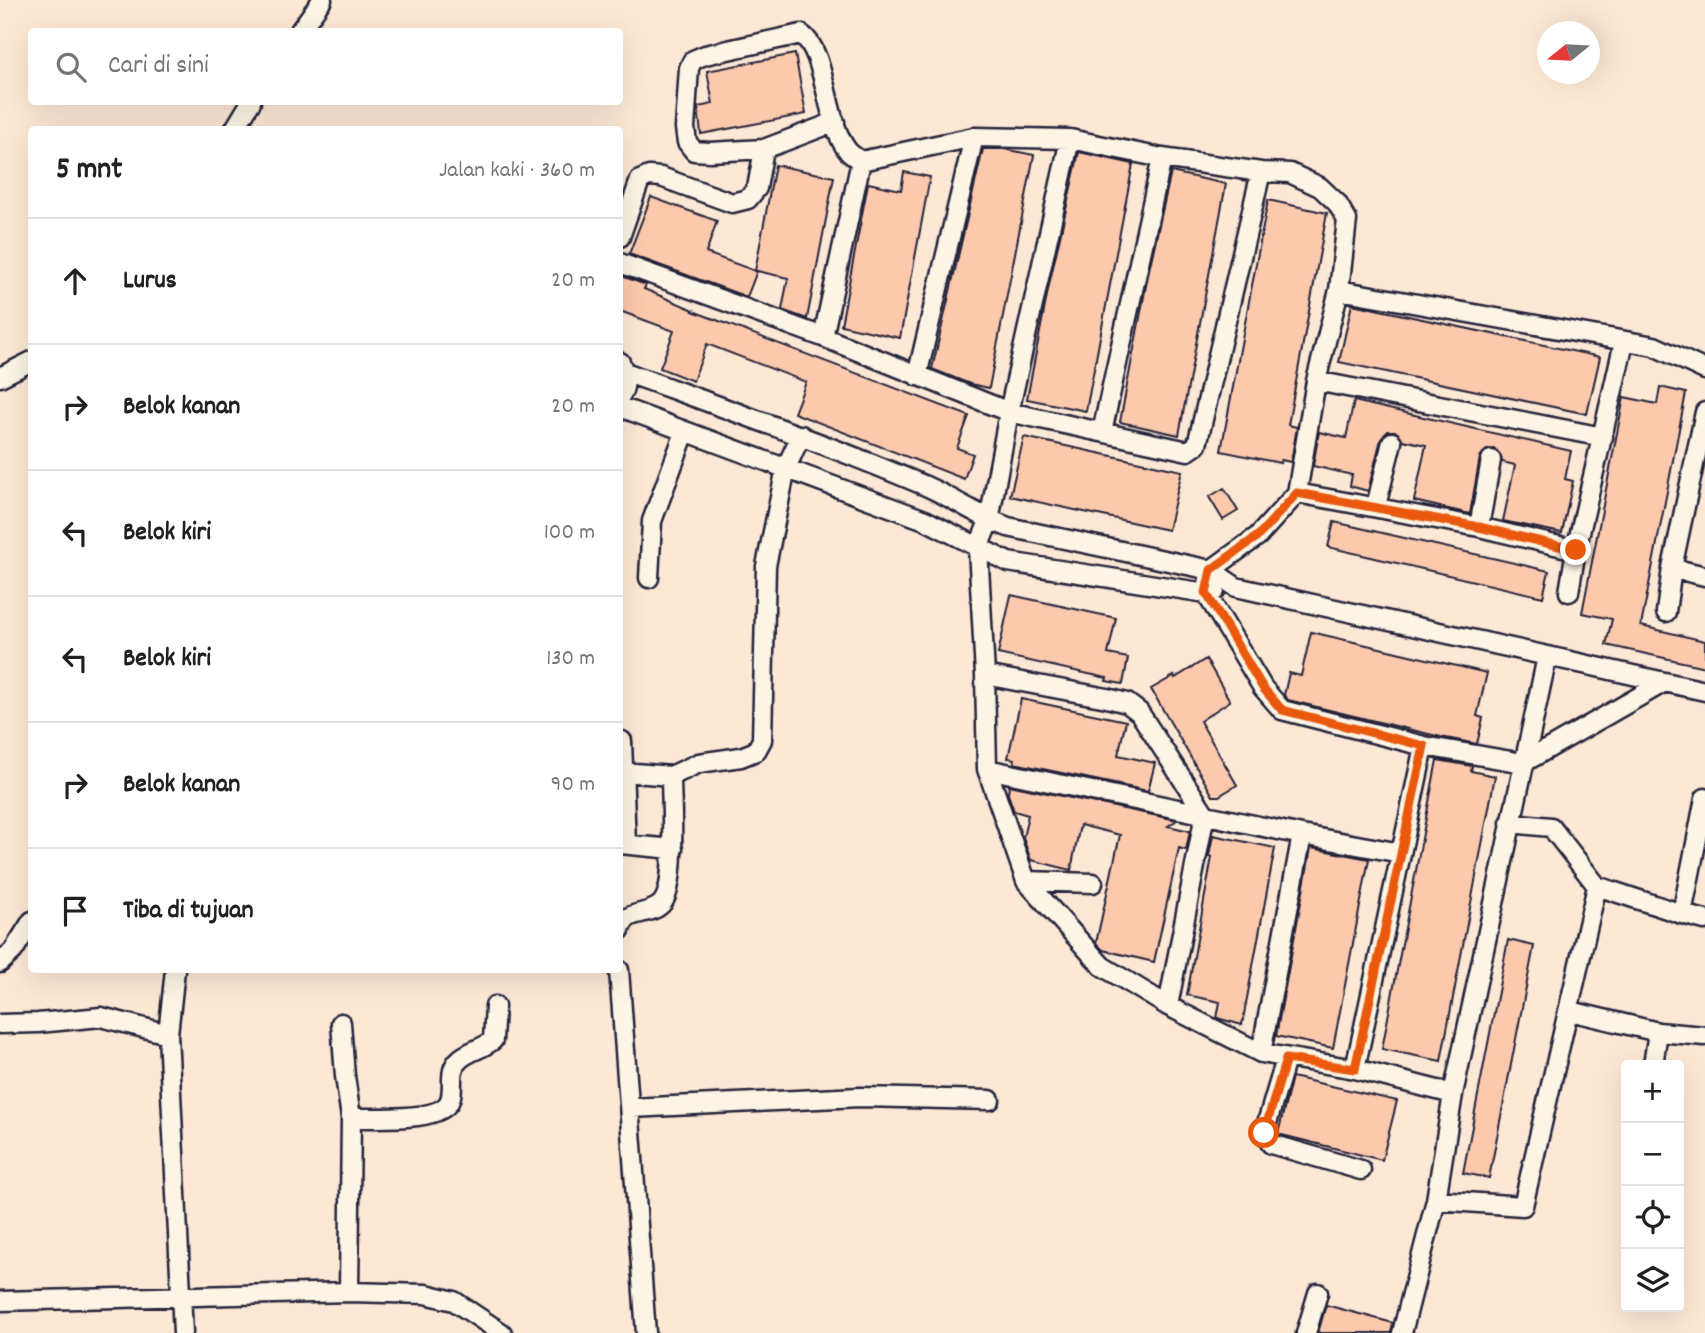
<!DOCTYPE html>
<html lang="id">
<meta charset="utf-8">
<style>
body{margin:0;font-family:Dekko,sans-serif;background:#f6f6f6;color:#202124}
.controls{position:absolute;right:21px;bottom:21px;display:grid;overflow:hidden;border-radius:7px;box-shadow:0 7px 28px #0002}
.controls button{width:63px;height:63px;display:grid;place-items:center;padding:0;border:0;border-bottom:2px solid #e0e0e0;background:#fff;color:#202124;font:35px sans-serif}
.compass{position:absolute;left:1537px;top:21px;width:63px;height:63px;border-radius:50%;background:#fff;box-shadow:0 7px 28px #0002;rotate:252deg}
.stop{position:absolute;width:21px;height:21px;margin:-16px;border:5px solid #ea580c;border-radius:50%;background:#fff}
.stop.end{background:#ea580c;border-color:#fff;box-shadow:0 2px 7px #0008}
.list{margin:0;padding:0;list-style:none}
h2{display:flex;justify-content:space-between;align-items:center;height:91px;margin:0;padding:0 28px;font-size:30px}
h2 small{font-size:23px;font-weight:400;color:#757577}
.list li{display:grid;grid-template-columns:46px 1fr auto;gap:21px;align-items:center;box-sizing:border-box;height:126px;padding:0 28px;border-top:2px solid #e0e0e0}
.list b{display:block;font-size:26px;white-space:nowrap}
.list em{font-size:23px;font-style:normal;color:#757577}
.icon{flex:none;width:38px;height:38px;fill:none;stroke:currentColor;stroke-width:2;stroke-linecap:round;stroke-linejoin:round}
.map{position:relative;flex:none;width:1705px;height:1333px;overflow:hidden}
.search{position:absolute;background:#fff;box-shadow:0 7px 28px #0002;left:28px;top:28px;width:595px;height:77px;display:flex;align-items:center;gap:18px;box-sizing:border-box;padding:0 24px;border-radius:7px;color:#757577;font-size:26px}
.panel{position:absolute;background:#fff;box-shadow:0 7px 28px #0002;left:28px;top:126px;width:595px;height:847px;border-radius:7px}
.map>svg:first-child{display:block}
</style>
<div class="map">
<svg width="1705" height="1333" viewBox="0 0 1705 1333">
<rect width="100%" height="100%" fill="#fce8d4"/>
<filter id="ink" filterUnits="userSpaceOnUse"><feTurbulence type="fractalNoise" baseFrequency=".0143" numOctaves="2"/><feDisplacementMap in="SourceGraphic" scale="14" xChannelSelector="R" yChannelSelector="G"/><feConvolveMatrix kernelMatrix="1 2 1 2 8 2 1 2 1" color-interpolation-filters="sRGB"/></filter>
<g filter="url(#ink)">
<!-- building -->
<path fill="#fdc9ad" stroke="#22223b" stroke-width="2" d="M795,54l11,60 -105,20 -3,-27 15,-3 -6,-33z
M983,149h21l30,6 -45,233 -19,-4 -38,-15z
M1079,152l54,12 -47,247 -59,-12 22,-114z
M775,165l59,12 -27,142 -25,-9 6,-32 -31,-7 -10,26 -118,-43 22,-57 66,24 -11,32 49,18z
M904,172l26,5 -30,161 -59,-13 27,-142 33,7z
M1171,172l55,12 -47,251 -59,-13 29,-152z
M1268,200l59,13 -39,212 9,2 -6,35 -10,-2 -1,3 -59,-12z
M622,276l24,9 -2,4 50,21 -1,1 276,105 -12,32 16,6 -9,25 -170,-66 12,-31 -99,-38 -14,37 -33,-13 14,-37 -54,-20z
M1352,304l248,53 -13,57 -248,-52z
M1660,387l26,6 -45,233 64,15v26l-99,-22 6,-26 -30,-6 42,-216 33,7z
M1354,401l217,50 -6,28 8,2 -11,52 -59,-12 12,-56 -13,-3 -1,-6 -7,-7 -7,1 -7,7 -10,57 -56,-13 12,-56 -23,-5 -8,-9h-7l-7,8 -13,52 -18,-5 2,-11 -39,-9 6,-34 27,6z
M1024,437l158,34 -14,59 -158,-34z
M1224,488l14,23 -15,9 -14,-23z
M1334,522l215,49 -6,26 -215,-50z
M1011,595l105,23 -8,36 20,4 -5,26 -17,-3 1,-3 -109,-24z
M1311,632l176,41 -10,43 6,2 -6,26 -36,-7 -153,-37 -4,-5 5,-22 12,3z
M1206,659l24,42 -30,20 37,64 -18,11h-6l-62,-107 23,-13 1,2z
M1021,699l105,22 -8,34 37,8 -7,28 -134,-28 1,-4 -7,-1z
M1437,760l35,6 -1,5 24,5 -54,285 -59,-12z
M1009,785l168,35 -9,6 22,5 -4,19 -7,-2 -25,114 -51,-12 -7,-7 24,-108 -40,-10 -9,45 -40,-10 -8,-22 5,-23 -14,-4 -6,-17z
M1213,835l62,13 -33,177 -25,-7 3,-16 -33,-7 25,-138 -3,-1z
M1311,848l58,11 -36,189 -57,-12z
M1508,940l26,6 -45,232 -26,-5z
M1292,1077l105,24 -15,59 -104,-26z
M1326,1305l67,18 -2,10h-73z"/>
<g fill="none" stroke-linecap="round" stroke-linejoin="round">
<!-- street casing -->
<g stroke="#22223b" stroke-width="23">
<path id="street" d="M299,32l23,-32
M835,122l-71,27 -54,3 -16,-1 -7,-9 -2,-14 4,-60 4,-8 12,-5 96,-21c26,17 24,90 47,117 3,4 9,7 13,10l113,-24 96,2 92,19 99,14 29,1 30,14 17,16 10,17 -8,70 -23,91 -19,112
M234,130l17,-28
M1070,139l-61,273 -20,109 -11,27 7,127 2,94 39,112 76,85 66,40 93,47 94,16 98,25
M620,237l20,-57 9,-4 12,1 71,26 16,-4 9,-11 7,-39
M620,263l203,74 186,75 179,39 9,-6 64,-273
M1339,290l315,56 51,24
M823,337l38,-176
M620,362c5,11 7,24 0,34
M625,372c99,36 199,71 296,112 30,12 56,32 87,43l203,43 25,17 469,104
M917,376l57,-239
M0,377l32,-16
M1316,381l287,56
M620,407l305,113 83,42 198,31 9,-2
M1102,432l60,-274
M1376,506l16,-64
M1479,527l12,-67
M1576,550l-97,-23 -182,-34 -39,43 -47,34 -5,23 57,95 19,22 142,36 99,17 140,-80
M1672,568l33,8
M649,578l3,-57 33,-89
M1569,592l7,-42 48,-208
M1666,612l6,-44 33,-156
M985,675l122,23 20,5 12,9 66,102 -37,192
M622,741l4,103
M987,769l315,66 99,18
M623,772l48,4 28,-13 42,-6 15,-6 6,-11 4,-174 20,-98 15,-33
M620,844l53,5
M1026,881l67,2
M1597,886l85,28 23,-116
M1682,914l23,6
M620,930c5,-23 31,-12 43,-28 14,-20 8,-100 8,-126
M0,963l13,-12 19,-30
M175,970l-7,64 15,299
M619,970l27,363
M1570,1011l88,21 47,4
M341,1023l4,53 6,42 -2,174
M0,1024l38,-1 63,-6 67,17
M1261,1053l41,-218
M1286,1059l-22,74 7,11 90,26
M1653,1065l5,-33
M1355,1069l69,-323
M631,1108l229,-11 130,3
M351,1118c22,-1 91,5 99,-18 5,-14 -3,-30 10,-41 10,-9 23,-10 33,-19l2,-34
M1436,1200l87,6 74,-320 -46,-59 -41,-4
M0,1301l349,-9 77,2 28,7 48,32
M1306,1333l12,-40
M1402,1333l34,-133 17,-106 94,-437"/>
</g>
<!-- street -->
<use href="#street" stroke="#fcf5e5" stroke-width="18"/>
</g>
</g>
<g fill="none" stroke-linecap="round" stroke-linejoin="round" filter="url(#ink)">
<!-- route -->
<path stroke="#ea580c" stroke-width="9" d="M1264,1133l22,-74 69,10 69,-323 -142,-36 -19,-22 -57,-95 5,-23 47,-34 39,-43 182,34 97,23"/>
</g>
</svg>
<div class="controls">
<button>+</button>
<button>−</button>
<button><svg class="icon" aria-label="locate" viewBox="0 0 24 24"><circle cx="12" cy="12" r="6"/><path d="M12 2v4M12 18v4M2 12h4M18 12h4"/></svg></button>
<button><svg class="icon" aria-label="layers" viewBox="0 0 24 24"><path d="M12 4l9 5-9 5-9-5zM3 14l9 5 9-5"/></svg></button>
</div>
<svg class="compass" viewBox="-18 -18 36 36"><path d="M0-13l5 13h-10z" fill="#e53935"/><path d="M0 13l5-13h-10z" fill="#757577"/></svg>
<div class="stop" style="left:1264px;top:1133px"></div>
<div class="stop end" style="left:1576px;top:550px"></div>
<div class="search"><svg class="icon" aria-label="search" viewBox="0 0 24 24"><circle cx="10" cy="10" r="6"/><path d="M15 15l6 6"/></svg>Cari di sini</div>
<section class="panel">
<h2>5 mnt<small>Jalan kaki · 360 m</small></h2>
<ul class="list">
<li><svg class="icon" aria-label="ahead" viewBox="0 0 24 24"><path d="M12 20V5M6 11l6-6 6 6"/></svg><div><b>Lurus</b></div><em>20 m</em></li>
<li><svg class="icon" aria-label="right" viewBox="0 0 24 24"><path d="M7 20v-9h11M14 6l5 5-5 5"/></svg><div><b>Belok kanan</b></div><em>20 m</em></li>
<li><svg class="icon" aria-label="left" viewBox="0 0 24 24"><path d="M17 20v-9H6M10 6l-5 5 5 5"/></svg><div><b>Belok kiri</b></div><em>100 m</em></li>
<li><svg class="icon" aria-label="left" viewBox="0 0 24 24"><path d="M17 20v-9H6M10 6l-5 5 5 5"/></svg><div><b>Belok kiri</b></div><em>130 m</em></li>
<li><svg class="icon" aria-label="right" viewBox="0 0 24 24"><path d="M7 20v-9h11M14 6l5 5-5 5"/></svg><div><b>Belok kanan</b></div><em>90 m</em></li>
<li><svg class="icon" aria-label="arrive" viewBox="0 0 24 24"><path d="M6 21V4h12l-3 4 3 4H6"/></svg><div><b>Tiba di tujuan</b></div></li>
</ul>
</section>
</div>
